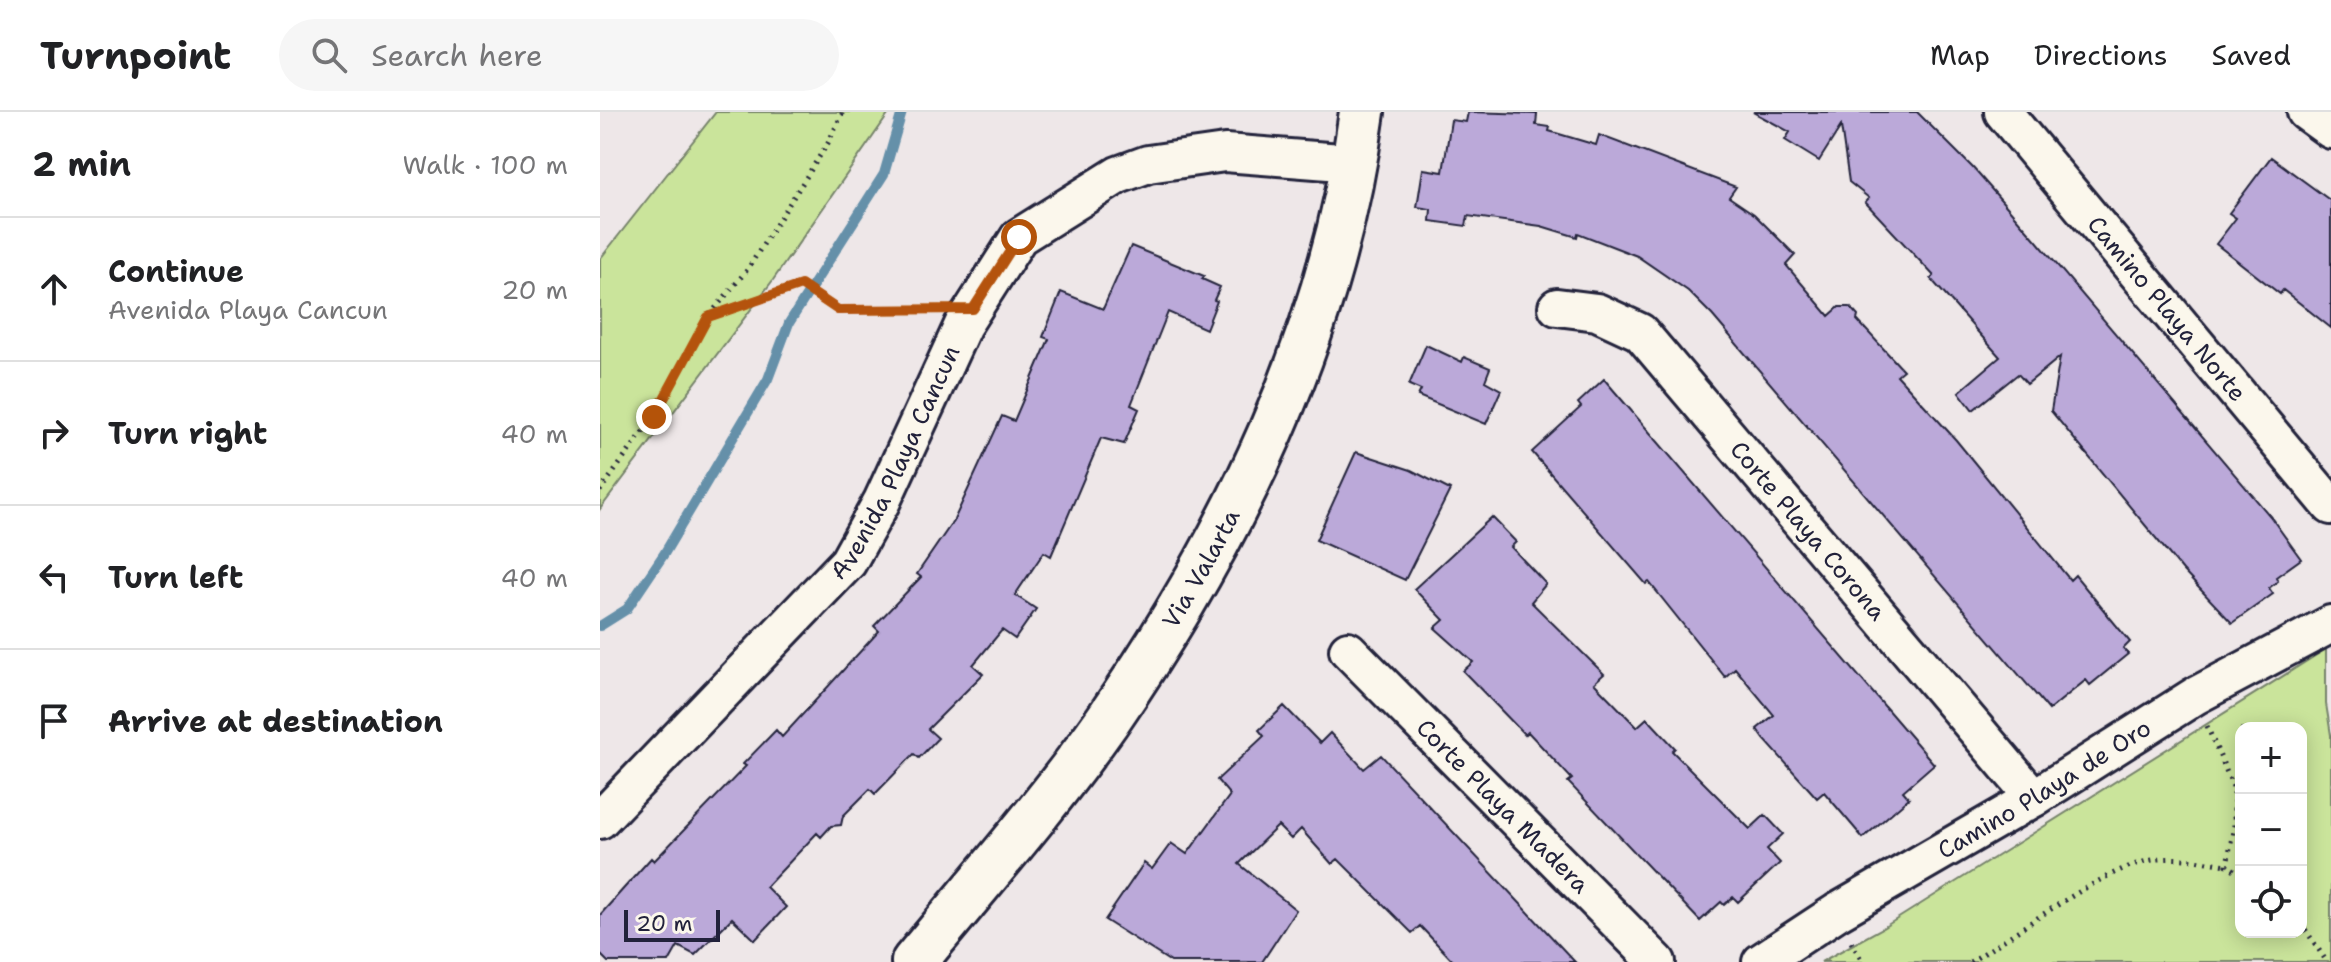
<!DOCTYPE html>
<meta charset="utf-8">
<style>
body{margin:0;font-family:"Shantell Sans",sans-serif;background:#f6f6f6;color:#202124}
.controls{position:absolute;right:24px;bottom:24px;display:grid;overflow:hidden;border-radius:16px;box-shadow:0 4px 20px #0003}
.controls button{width:72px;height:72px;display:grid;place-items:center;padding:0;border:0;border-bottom:2px solid #e0e0e0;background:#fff;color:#202124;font:40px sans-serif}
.scale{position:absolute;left:24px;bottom:20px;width:96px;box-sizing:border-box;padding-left:8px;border:4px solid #22223b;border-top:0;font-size:22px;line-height:28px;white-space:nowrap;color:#22223b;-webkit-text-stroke:6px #fbf7ec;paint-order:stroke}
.stop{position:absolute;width:24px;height:24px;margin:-18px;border:6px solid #b45309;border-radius:50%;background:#fff}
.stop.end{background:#b45309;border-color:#fff;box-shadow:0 2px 8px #0008}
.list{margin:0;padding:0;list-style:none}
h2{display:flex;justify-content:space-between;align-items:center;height:104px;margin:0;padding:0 32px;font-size:34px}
h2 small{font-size:26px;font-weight:400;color:#757577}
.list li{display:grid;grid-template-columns:52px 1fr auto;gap:24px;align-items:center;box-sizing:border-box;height:144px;padding:0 32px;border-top:2px solid #e0e0e0}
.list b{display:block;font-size:30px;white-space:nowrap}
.list p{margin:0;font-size:26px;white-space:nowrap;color:#757577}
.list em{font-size:26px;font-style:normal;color:#757577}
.icon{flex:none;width:44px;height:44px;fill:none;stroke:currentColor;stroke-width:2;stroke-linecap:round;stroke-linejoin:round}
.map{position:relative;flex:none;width:1731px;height:850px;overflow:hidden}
header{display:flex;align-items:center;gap:48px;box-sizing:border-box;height:112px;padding:0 40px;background:#fff;border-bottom:2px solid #e0e0e0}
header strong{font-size:38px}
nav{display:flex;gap:44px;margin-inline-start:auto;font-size:28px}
.search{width:560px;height:72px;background:#f6f6f6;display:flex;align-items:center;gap:20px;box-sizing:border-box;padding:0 28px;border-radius:44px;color:#757577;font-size:30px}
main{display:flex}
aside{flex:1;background:#fff}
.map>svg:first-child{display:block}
</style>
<header>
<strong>Turnpoint</strong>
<div class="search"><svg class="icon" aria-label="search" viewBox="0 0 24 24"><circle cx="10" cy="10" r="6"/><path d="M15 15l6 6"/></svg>Search here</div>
<nav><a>Map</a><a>Directions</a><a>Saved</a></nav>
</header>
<main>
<aside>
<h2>2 min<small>Walk · 100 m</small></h2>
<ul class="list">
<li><svg class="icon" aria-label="ahead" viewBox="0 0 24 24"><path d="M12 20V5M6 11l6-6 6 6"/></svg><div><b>Continue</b><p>Avenida Playa Cancun</p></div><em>20 m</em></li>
<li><svg class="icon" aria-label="right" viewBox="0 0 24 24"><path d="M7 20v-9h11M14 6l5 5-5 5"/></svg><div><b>Turn right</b></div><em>40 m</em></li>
<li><svg class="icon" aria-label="left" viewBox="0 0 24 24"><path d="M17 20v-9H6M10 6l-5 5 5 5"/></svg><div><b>Turn left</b></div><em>40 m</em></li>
<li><svg class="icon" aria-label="arrive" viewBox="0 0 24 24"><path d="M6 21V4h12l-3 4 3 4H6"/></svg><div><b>Arrive at destination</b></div></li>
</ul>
</aside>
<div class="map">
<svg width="1731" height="850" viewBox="0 0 1731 850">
<rect width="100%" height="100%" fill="#eee7e8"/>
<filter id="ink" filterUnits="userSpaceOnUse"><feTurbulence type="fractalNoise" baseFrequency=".0125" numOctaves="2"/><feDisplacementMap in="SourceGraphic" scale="16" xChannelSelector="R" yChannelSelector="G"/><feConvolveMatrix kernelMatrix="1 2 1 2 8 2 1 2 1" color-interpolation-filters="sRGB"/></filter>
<g filter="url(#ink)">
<!-- green -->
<path fill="#cae49b" stroke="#76836b" stroke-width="2" fill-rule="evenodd" d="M116,0h174l-117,168 -173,229v-250z
M1726,537v55l5,31v227h-510l60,-33zM1701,616v204h-60v-204z"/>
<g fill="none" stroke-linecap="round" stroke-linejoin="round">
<!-- stream -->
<path stroke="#6590a9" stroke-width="10" d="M0,514l27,-17 37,-55 104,-175 21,-56 95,-149 18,-62"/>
</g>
<!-- building -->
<path fill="#bba9d9" stroke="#22223b" stroke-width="2" d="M868,0l69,2 -1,11 14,2 -1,4 47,14 3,-10 137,52 -7,10 25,17 41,41 -9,10 43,51 10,-9h11l8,9 -1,4 46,50 -6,5 59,65 114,140 5,-5 55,67 -7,7 5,5 -38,31 -4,-5 -37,30 -337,-395 -24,-24 -51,-35 -59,-23 -1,4 -36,-11 -73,-10 -2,10 -36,-5 1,-12 -14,-2 6,-38 20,3 8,-52 15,2z
M1153,0h164l56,56 63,72 234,276 31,43 -25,18 2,4 -9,7 4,6 -41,29 -49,-52 -132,-160 9,-54 -33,27 -9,-10 -45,36 -14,-18 41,-35 -69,-78 3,-3 -69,-74 4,-4 -20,-16 -8,-56 -22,35 -34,-21 5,-8z
M1671,45l60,44v127l-48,-38 -3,4 -64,-50 20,-26 -7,-5z
M531,134l73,30 -2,3 18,8 -6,13 3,1 -11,28 -38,-17 -37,93 8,4 -15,35 -23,-6 -50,118 -7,-4 -29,43 21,14 -21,30 -13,-9 -29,35 10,9 -55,55 10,9 -19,20 -5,-4 -39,40 -5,-5 -27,27 -2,9 -10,1 -10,11 -4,-4 -51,54 20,20 -31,33 -23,-22 -37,37 -17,-9 -9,16h-61l-8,-8v-39l51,-57 3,3 92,-95 -3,-2 33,-34 6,7 97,-106 -5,-5 47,-49 -4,-3 37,-54 48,-104 12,5 35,-82 -6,-2 18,-45 42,17z
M826,233l36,17 2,-5 26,11 -5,13 16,9 -15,34 -68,-28 3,-6 -12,-5z
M1004,267l330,385 -31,27 6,7 -46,40 -39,-46 -7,6 -53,-59 -7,-10 17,-14 -39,-47 -10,9 -76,-95 -3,2 -114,-132 49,-45 -3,-4z
M756,340l55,18 39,20 -45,90 -89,-40z
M892,405l24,25 -5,5 35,37 -15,18 73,72 -10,9 43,44 10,-9 28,30 -3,3 78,78 15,-14 18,19 -16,15 13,14 -42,39 -5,-5 -9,8 -3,-3 -21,19 -132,-139 4,-3 -44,-47 -3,3 -62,-64 10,-9 -38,-34 9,-8 -30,-31z
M684,594l36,37 10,-10 34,36 17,-14 194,207h-121l-34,-36 -8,7 -74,-74 -6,5 -31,-35 -10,10 -13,-13 -39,38 57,46 -34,52h-91l-66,-42 39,-57 8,6 19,-26 16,11 43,-59 -13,-15 47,-44 -5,-6z"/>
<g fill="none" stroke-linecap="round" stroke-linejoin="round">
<!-- street casing -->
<g stroke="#22223b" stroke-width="42">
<g id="street">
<path id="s1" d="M1403,0l328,394"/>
<path d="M1706,0l25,18"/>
<path id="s2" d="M957,195l40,5 43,20 394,466"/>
<path id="s3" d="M748,538l309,312"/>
<path id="s4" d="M0,708l248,-258 34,-61 81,-176 56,-88 99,-62 30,-11 77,-11 129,10"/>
<path id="s5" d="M1161,850l76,-50 197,-114 161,-102 136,-72"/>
</g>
</g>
<!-- secondary casing -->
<g stroke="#22223b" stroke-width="50">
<g id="secondary">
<path id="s6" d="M314,850c65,-79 134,-157 193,-241 127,-184 225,-385 255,-609"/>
</g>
</g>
<!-- path -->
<path stroke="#22223b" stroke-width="5" stroke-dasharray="2 6" stroke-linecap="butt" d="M109,205l92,-32 37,25 96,-1
M0,379l54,-74 54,-100 39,-47 81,-127 15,-31
M1607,614l27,63v36l-7,40 14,9
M1701,811l26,39
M1251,830l12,20
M1370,850c46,-28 128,-90 177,-101 26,-6 54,0 80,4"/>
<!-- street -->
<use href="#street" stroke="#fbf7ec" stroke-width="36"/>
<!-- secondary -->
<use href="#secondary" stroke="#fbf7ec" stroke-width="44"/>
</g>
</g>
<g fill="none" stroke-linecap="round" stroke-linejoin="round" filter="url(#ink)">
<!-- route -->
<path stroke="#b45309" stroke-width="10" d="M54,305l54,-100 93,-32 37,25 135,-1 46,-72"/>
</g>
<g text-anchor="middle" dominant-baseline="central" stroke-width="6" stroke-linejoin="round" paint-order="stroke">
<!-- street labels -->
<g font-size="24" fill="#22223b" stroke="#fbf7ec">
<text stroke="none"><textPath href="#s1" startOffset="256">Camino Playa Norte</textPath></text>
<text stroke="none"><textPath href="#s4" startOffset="468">Avenida Playa Cancun</textPath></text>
<text stroke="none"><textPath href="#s2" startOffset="348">Corte Playa Corona</textPath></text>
<text stroke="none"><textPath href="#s6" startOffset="488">Via Valarta</textPath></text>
<text stroke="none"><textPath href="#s5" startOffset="332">Camino Playa de Oro</textPath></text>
<text stroke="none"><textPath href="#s3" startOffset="220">Corte Playa Madera</textPath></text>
</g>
</g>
</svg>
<div class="controls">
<button>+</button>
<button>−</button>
<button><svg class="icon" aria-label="locate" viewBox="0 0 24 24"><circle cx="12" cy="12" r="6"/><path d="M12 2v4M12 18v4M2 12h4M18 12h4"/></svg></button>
</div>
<div class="scale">20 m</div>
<div class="stop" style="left:419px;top:125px"></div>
<div class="stop end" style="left:54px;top:305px"></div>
</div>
</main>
